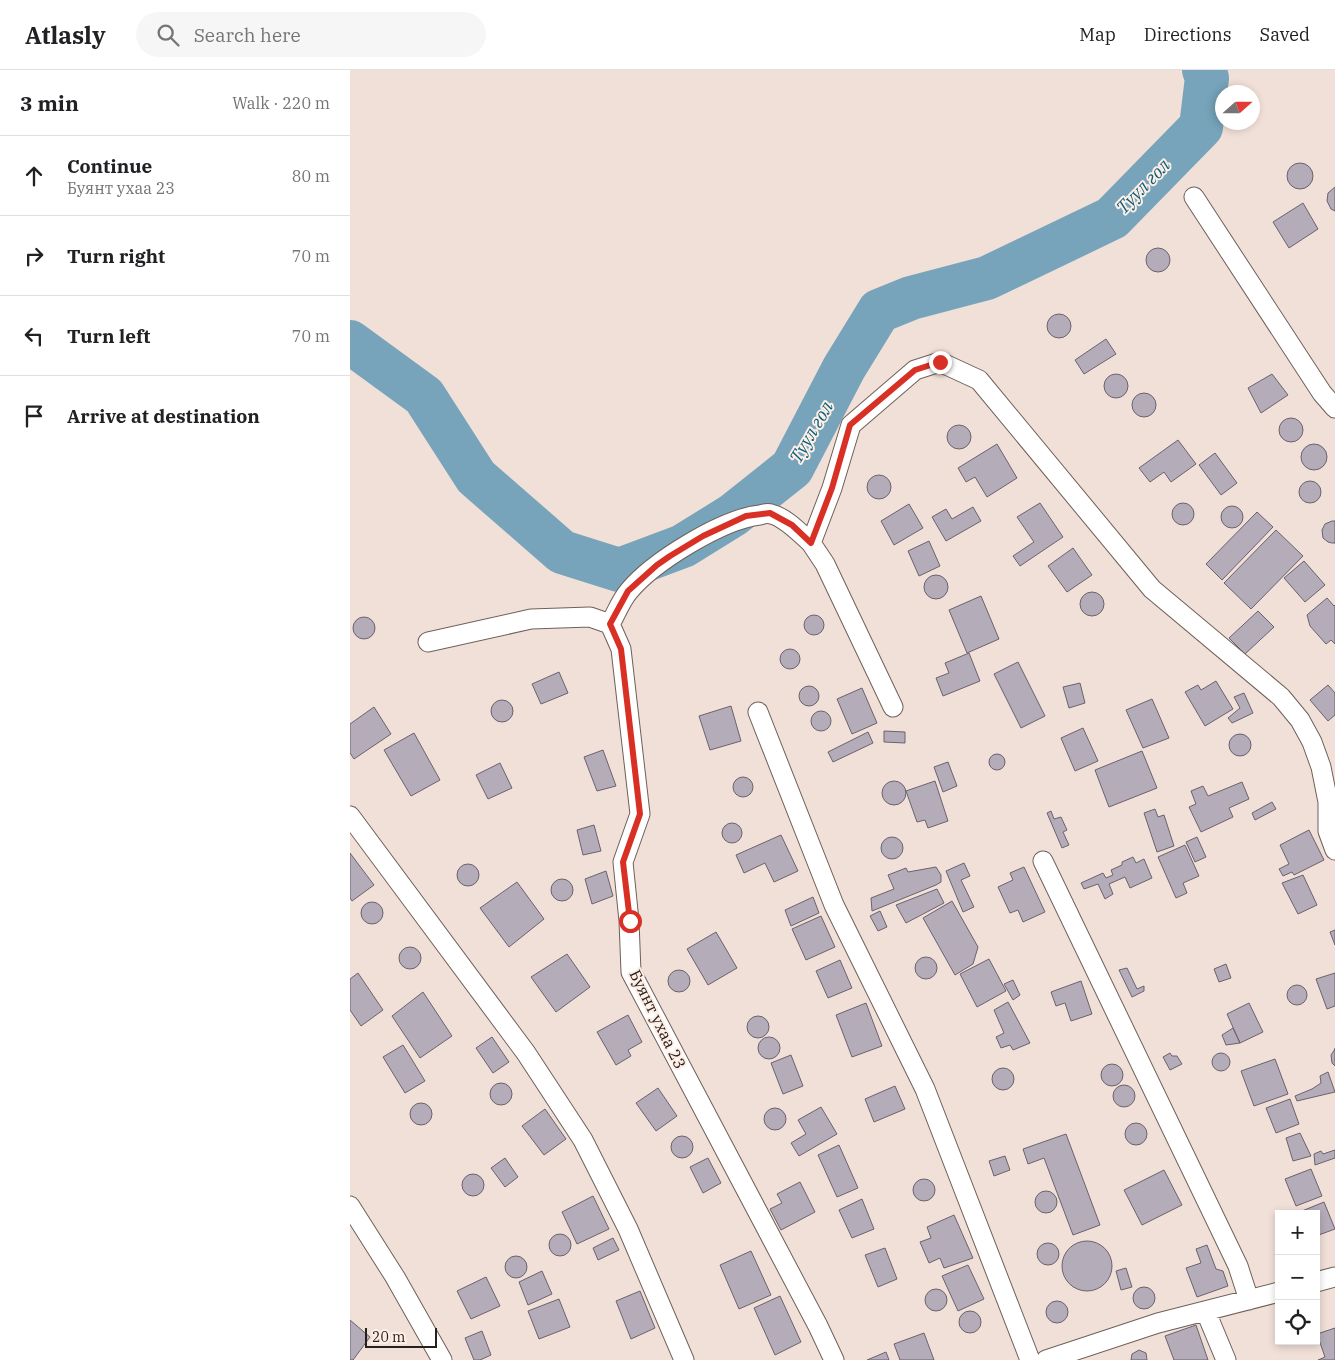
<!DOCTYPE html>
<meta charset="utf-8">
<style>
body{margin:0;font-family:"IBM Plex Serif",serif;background:#f6f6f6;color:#202124}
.controls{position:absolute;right:15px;bottom:15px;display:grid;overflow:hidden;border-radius:0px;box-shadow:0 2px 8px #0003}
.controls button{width:45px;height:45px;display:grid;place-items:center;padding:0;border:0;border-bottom:1px solid #e0e0e0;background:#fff;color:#202124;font:25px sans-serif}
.compass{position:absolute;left:865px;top:15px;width:45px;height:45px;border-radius:50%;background:#fff;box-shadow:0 2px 8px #0003;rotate:69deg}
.scale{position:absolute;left:15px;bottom:12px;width:72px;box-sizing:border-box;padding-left:5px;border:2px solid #26201d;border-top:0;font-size:14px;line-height:18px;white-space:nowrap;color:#26201d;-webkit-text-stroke:4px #feeee5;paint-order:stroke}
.stop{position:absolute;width:15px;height:15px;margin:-11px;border:4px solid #d93025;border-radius:50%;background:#fff}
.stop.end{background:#d93025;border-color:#fff;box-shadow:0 1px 5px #0008}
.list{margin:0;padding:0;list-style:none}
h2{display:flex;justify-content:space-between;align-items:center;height:65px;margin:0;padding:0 20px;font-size:21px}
h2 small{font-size:16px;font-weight:400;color:#757577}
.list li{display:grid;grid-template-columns:32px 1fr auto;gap:15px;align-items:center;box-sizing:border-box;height:80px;padding:0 20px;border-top:1px solid #e0e0e0}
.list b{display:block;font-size:19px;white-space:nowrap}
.list p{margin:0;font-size:16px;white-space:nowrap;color:#757577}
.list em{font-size:16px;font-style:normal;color:#757577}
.icon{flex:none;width:28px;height:28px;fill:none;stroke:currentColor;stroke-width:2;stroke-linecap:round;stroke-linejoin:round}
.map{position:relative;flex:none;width:985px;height:1290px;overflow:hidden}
header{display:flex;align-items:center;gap:30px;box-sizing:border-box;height:70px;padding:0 25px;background:#fff;border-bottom:1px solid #e0e0e0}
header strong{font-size:24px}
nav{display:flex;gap:28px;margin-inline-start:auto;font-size:18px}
.search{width:350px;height:45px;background:#f6f6f6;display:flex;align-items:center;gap:12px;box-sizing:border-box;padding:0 18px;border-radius:28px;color:#757577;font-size:19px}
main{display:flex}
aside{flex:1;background:#fff}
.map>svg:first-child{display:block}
</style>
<header>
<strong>Atlasly</strong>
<div class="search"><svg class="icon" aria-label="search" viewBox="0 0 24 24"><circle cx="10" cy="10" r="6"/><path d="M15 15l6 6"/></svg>Search here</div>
<nav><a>Map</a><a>Directions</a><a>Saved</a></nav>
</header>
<main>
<aside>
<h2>3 min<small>Walk · 220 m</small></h2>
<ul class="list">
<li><svg class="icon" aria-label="ahead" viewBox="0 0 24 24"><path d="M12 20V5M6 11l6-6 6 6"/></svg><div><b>Continue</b><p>Буянт ухаа 23</p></div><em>80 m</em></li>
<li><svg class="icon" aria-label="right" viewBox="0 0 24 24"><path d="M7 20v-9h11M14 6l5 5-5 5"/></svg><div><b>Turn right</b></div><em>70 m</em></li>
<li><svg class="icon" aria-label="left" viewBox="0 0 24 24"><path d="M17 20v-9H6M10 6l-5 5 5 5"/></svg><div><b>Turn left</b></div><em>70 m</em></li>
<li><svg class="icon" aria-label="arrive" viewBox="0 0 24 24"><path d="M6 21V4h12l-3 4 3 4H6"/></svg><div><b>Arrive at destination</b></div></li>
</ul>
</aside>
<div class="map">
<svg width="985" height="1290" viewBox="0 0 985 1290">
<rect width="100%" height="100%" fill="#f1e0d7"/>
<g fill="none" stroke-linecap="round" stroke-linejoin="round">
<!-- river -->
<path stroke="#77a4bb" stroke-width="44" d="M0,272l74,54 52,81 86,75 57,18 64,-24 50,-31 59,-47 52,-100 35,-57 32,-13 76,-20 125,-60 89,-91 6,-49 -3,-8"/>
</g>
<!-- building -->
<path fill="#b5acb9" stroke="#6b626e" d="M937 106a13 13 0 1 1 26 0a13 13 0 1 1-26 0Z
M985,117v24l-4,-2 -4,-8 1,-8z
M953,133l15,26 -29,19 -16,-26z
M796 190a12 12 0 1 1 24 0a12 12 0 1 1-24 0Z
M697 256a12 12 0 1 1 24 0a12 12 0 1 1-24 0Z
M756,269l10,15 -32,20 -9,-14z
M754 316a12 12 0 1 1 24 0a12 12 0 1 1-24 0Z
M922,304l16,21 -27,18 -13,-25z
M782 335a12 12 0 1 1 24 0a12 12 0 1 1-24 0Z
M929 360a12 12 0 1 1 24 0a12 12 0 1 1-24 0Z
M597 367a12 12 0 1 1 24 0a12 12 0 1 1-24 0Z
M828,370l18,24 -25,18 -7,-10 -14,10 -11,-14z
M647,374l20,34 -30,19 -12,-20 -9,5 -8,-14z
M951 387a13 13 0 1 1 26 0a13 13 0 1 1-26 0Z
M865,383l22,30 -16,12 -22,-30z
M517 417a12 12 0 1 1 24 0a12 12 0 1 1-24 0Z
M949 422a11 11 0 1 1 22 0a11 11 0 1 1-22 0Z
M822 444a11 11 0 1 1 22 0a11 11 0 1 1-22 0Z
M690,433l23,34 -43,29 -7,-10 21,-14 -17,-25z
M559,434l14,24 -29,17 -13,-24z
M871 447a11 11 0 1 1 22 0a11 11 0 1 1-22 0Z
M623,437l8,14 -35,20 -14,-24 14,-8 6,10z
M907,442l16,15 -51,53 -16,-16z
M982,451h3v22h-3l-4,-1 -5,-4 -1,-8 3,-6z
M926,460l27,26 -52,53 -27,-26z
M579,471l11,25 -21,10 -11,-25z
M723,478l19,27 -25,17 -19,-26z
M954,491l21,24 -20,17 -21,-24z
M574 517a12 12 0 1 1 24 0a12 12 0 1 1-24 0Z
M730 534a12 12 0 1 1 24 0a12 12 0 1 1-24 0Z
M631,526l18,43 -32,14 -18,-43z
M977,528l7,8 1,-1v39l-4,-4 -5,4 -16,-18 -3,-11z
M908,541l16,16 -29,27 -16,-16z
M454 555a10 10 0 1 1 20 0a10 10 0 1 1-20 0Z
M3 558a11 11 0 1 1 22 0a11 11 0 1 1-22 0Z
M430 589a10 10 0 1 1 20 0a10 10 0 1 1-20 0Z
M619,583l11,28 -37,15 -7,-18 13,-5 -4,-10z
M668,592l27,54 -24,12 -27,-54z
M209,602l9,21 -27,11 -9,-20z
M866,611l17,28 -28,17 -20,-34 13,-7 3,5z
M730,613l5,20 -16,5 -6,-21z
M978,615l7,8v22l-7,6 -18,-21z
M449 626a10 10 0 1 1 20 0a10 10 0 1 1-20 0Z
M512,618l15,35 -25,11 -15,-35z
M894,623l9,20 -21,10 -4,-5 12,-10 -6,-11z
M802,629l17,39 -26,10 -17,-38z
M141 641a11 11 0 1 1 22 0a11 11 0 1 1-22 0Z
M381,636l10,35 -31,9 -11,-34z
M24,637l17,27 -37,25 -4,-6v-29z
M461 651a10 10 0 1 1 20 0a10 10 0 1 1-20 0Z
M733,658l15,33 -23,10 -14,-33z
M534,661l21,1v11l-21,-1z
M518,662l5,11 -40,19 -5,-10z
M64,663l26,47 -29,16 -27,-46z
M879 675a11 11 0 1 1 22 0a11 11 0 1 1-22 0Z
M253,680l13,36 -19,5 -13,-34z
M792,681l15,37 -48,19 -14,-37z
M639 692a8 8 0 1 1 16 0a8 8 0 1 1-16 0Z
M598,692l9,24 -14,6 -9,-25z
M150,693l12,25 -24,11 -12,-24z
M383 717a10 10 0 1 1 20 0a10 10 0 1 1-20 0Z
M585,711l13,40 -20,7 -3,-8 -8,2 -11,-31z
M532 723a12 12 0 1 1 24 0a12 12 0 1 1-24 0Z
M892,712l7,17 -20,9 4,9 -32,15 -12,-25 7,-3 -5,-13 12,-5 5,10z
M922,732l4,7 -21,11 -3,-7z
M805,739l3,8 6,-2 10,31 -17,6 -13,-39z
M701,741l3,8 7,-2 6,13 -4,2 6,13 -7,3 -15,-35z
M372 763a10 10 0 1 1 20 0a10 10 0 1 1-20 0Z
M244,755l7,26 -18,4 -6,-25z
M959,760l15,30 -30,15 -2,-3 -9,4 -4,-7 10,-5 -9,-19z
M431,765l17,36 -24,11 -9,-19 -21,10 -8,-18z
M531 778a11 11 0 1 1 22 0a11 11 0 1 1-22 0Z
M847,767l9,20 -11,5 -9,-20z
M835,775l14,31 -16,7 4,10 -11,5 -18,-41z
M0,783l24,32 -22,16 -2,-3z
M783,787l3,6 8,-4 8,19 -22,10 -5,-11 -16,7 4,10 -8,5 -7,-15 -14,5 -3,-6 22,-10 3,5 7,-3 -2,-5 11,-5v-3z
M614,793l6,13 -9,4 13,27 -11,5 -17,-41z
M107 805a11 11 0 1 1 22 0a11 11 0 1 1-22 0Z
M586,797l5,8v7l-5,3 -64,26 -1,-13 23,-9 -6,-14 18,-7 2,4z
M674,797l21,45 -22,10 -5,-12 -8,3 -12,-26 15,-7 -3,-7z
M256,801l7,25 -21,8 -7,-25z
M953,805l14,30 -19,9 -16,-31z
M201 820a11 11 0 1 1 22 0a11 11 0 1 1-22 0Z
M167,812l27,37 -35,28 -29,-39z
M587,819l7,14 -38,20 -10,-18z
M463,827l6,16 -28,13 -6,-16z
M602,831l26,46 -5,17 -18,11 -32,-57z
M11 843a11 11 0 1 1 22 0a11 11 0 1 1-22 0Z
M530,841l7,16 -9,4 -8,-15z
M471,846l14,31 -29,13 -14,-31z
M985,860v15l-5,-13z
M366,862l21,36 -29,17 -21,-36z
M49 888a11 11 0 1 1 22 0a11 11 0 1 1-22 0Z
M217,884l23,33 -34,25 -25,-35z
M565 898a11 11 0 1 1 22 0a11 11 0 1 1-22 0Z
M639,889l17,32 -29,16 -17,-33z
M490,890l12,28 -24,10 -12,-27z
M876,894l5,14 -12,4 -5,-13z
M777,898l10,21 7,-3v5l-12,6 -13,-27z
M318 911a11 11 0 1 1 22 0a11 11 0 1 1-22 0Z
M8,903l25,37 -22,16 -11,-16v-31z
M985,903v33l-8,3 -11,-30z
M663,910l7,15 -7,5 -9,-16z
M731,911l11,33 -21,7 -6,-18 -9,3 -5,-14z
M937 925a10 10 0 1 1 20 0a10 10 0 1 1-20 0Z
M73,922l29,44 -32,22 -28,-42z
M658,932l22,41 -17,7 -3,-5 -9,3 -5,-11 8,-4 -10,-23z
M516,933l16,43 -30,11 -16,-42z
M899,933l14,29 -23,11 -13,-29z
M278,945l14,27 -14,8 3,6 -15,9 -19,-33z
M397 957a11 11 0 1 1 22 0a11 11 0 1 1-22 0Z
M883,958l7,15 -14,2 -4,-10z
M142,967l17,25 -16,11 -17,-25z
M408 978a11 11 0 1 1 22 0a11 11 0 1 1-22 0Z
M53,975l22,36 -20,12 -22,-36z
M985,979v-1v18l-3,-3 -1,-8z
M862 992a9 9 0 1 1 18 0a9 9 0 1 1-18 0Z
M820,983l2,3h5l5,8 -12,6 -7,-13z
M441,985l12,31 -20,8 -12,-31z
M925,989l13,35 -34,12 -13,-35z
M751 1005a11 11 0 1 1 22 0a11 11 0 1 1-22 0Z
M642 1009a11 11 0 1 1 22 0a11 11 0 1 1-22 0Z
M978,1002l7,20 -38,9 -2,-5 17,-7 9,-6 -1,-7z
M140 1024a11 11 0 1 1 22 0a11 11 0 1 1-22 0Z
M763 1026a11 11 0 1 1 22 0a11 11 0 1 1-22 0Z
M545,1016l10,23 -31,13 -9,-23z
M308,1018l19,28 -21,15 -20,-28z
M940,1029l9,25 -23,9 -10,-25z
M60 1044a11 11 0 1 1 22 0a11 11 0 1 1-22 0Z
M471,1037l16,27 -38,22 -8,-13 15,-9 -8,-14z
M414 1049a11 11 0 1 1 22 0a11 11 0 1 1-22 0Z
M195,1039l21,30 -22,16 -22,-29z
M775 1064a11 11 0 1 1 22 0a11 11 0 1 1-22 0Z
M950,1063l11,23 -18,5 -7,-23z
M716,1064l34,91 -27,10 -29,-77 -16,6 -5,-15z
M321 1077a11 11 0 1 1 22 0a11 11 0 1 1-22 0Z
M489,1075l19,43 -21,9 -19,-42z
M985,1080v8l-20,7 -1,-11 7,-3 2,3z
M655,1086l5,14 -16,6 -5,-15z
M155,1088l13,19 -13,10 -14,-19z
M358,1088l13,25 -18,10 -13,-26z
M961,1099l11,27 -26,10 -11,-27z
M814,1100l18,35 -40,20 -18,-35z
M112 1115a11 11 0 1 1 22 0a11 11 0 1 1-22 0Z
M563 1120a11 11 0 1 1 22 0a11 11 0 1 1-22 0Z
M450,1112l15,30 -34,18 -11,-21 12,-6 -5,-9z
M685 1132a11 11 0 1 1 22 0a11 11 0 1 1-22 0Z
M243,1126l16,33 -32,15 -15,-32z
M512,1129l12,30 -22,9 -13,-28z
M974,1132l11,27 -19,7v-22h-13l-1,-3z
M604,1145l19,43 -29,10 -4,-10 -11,5 -9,-21 11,-4 -4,-11z
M199 1175a11 11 0 1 1 22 0a11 11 0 1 1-22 0Z
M263,1168l6,12 -21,10 -5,-12z
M712 1196a25 25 0 1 1 50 0a25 25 0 1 1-50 0Z
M687 1184a11 11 0 1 1 22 0a11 11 0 1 1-22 0Z
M857,1175l9,24 7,2 5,15 -31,11 -11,-29 15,-5 -5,-14z
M535,1178l12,31 -19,8 -13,-32z
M401,1181l20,44 -32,14 -19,-44z
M155 1197a11 11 0 1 1 22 0a11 11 0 1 1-22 0Z
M618,1195l16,34 -26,12 -16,-35z
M776,1198l6,19 -11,3 -5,-19z
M192,1201l10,23 -24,11 -9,-23z
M136,1207l14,29 -29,13 -14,-28z
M783 1228a11 11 0 1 1 22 0a11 11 0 1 1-22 0Z
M575 1230a11 11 0 1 1 22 0a11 11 0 1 1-22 0Z
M290,1221l15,37 -24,11 -15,-38z
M430,1226l21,46 -26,13 -21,-47z
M209,1229l11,28 -31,12 -11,-28z
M696 1242a11 11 0 1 1 22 0a11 11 0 1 1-22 0Z
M609 1252a11 11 0 1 1 22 0a11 11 0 1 1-22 0Z
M0,1250l20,17 -17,23h-3z
M846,1255l12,35h-34l-9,-24z
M985,1258v32h-17l7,-3 -8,-23z
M132,1261l9,24 -11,5h-6l-9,-22z
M574,1263l10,27h-34l-6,-16z
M789,1280l7,3 1,7h-16l1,-6z
M536,1282l3,8h-22z"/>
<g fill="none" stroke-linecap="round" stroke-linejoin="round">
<!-- street casing -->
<g stroke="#6e6059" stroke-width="21">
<path id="street" d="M844,127l128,196 13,15
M260,554c6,-10 11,-24 19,-33 24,-29 93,-72 131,-76 3,-1 8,-2 11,-1 14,3 29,19 40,29
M78,572l103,-23 59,-2 20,7 11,25 19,165 -17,48 6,59 2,51 187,354 16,34
M543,637l-68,-143 -14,-21 21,-55 19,-63 64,-55 25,-8 39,18 173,209 129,108 19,23 12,22 9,25 7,35v29l7,19
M408,642l76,193 91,184 105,271
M0,746l176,237 57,87 45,89 56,131
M693,791l195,405 11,34
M0,1136l45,71 47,83
M966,1212l19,-5
M856,1242l20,48
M696,1290l112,-37 121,-31"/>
</g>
<!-- street -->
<use href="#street" stroke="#fff" stroke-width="19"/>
</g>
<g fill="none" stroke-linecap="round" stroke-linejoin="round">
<!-- route -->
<path stroke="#d93025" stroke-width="6" d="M280,851l-7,-59 17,-48 -19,-165 -11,-25 18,-33 29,-26 13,-9 33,-20 43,-20 24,-3 22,12 19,18 21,-55 18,-63 65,-55 25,-8"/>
</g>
<g text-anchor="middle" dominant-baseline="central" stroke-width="4" stroke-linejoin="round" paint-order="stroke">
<!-- street labels -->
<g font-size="16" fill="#26201d" stroke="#feeee5">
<text transform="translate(308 949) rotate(64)">Буянт ухаа 23</text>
</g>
<!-- water labels -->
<g font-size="18" font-style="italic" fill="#045e7d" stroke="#feeee5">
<text transform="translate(793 116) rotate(-46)">Туул гол</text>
<text transform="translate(461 362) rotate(-60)">Туул гол</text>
</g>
</g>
</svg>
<div class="controls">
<button>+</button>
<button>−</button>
<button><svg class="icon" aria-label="locate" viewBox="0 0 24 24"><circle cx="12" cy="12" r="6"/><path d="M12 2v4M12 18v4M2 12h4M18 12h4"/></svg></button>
</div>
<svg class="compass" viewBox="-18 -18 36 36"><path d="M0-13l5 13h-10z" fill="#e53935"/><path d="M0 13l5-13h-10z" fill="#757577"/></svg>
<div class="scale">20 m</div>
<div class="stop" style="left:280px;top:851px"></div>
<div class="stop end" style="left:590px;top:292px"></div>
</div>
</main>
